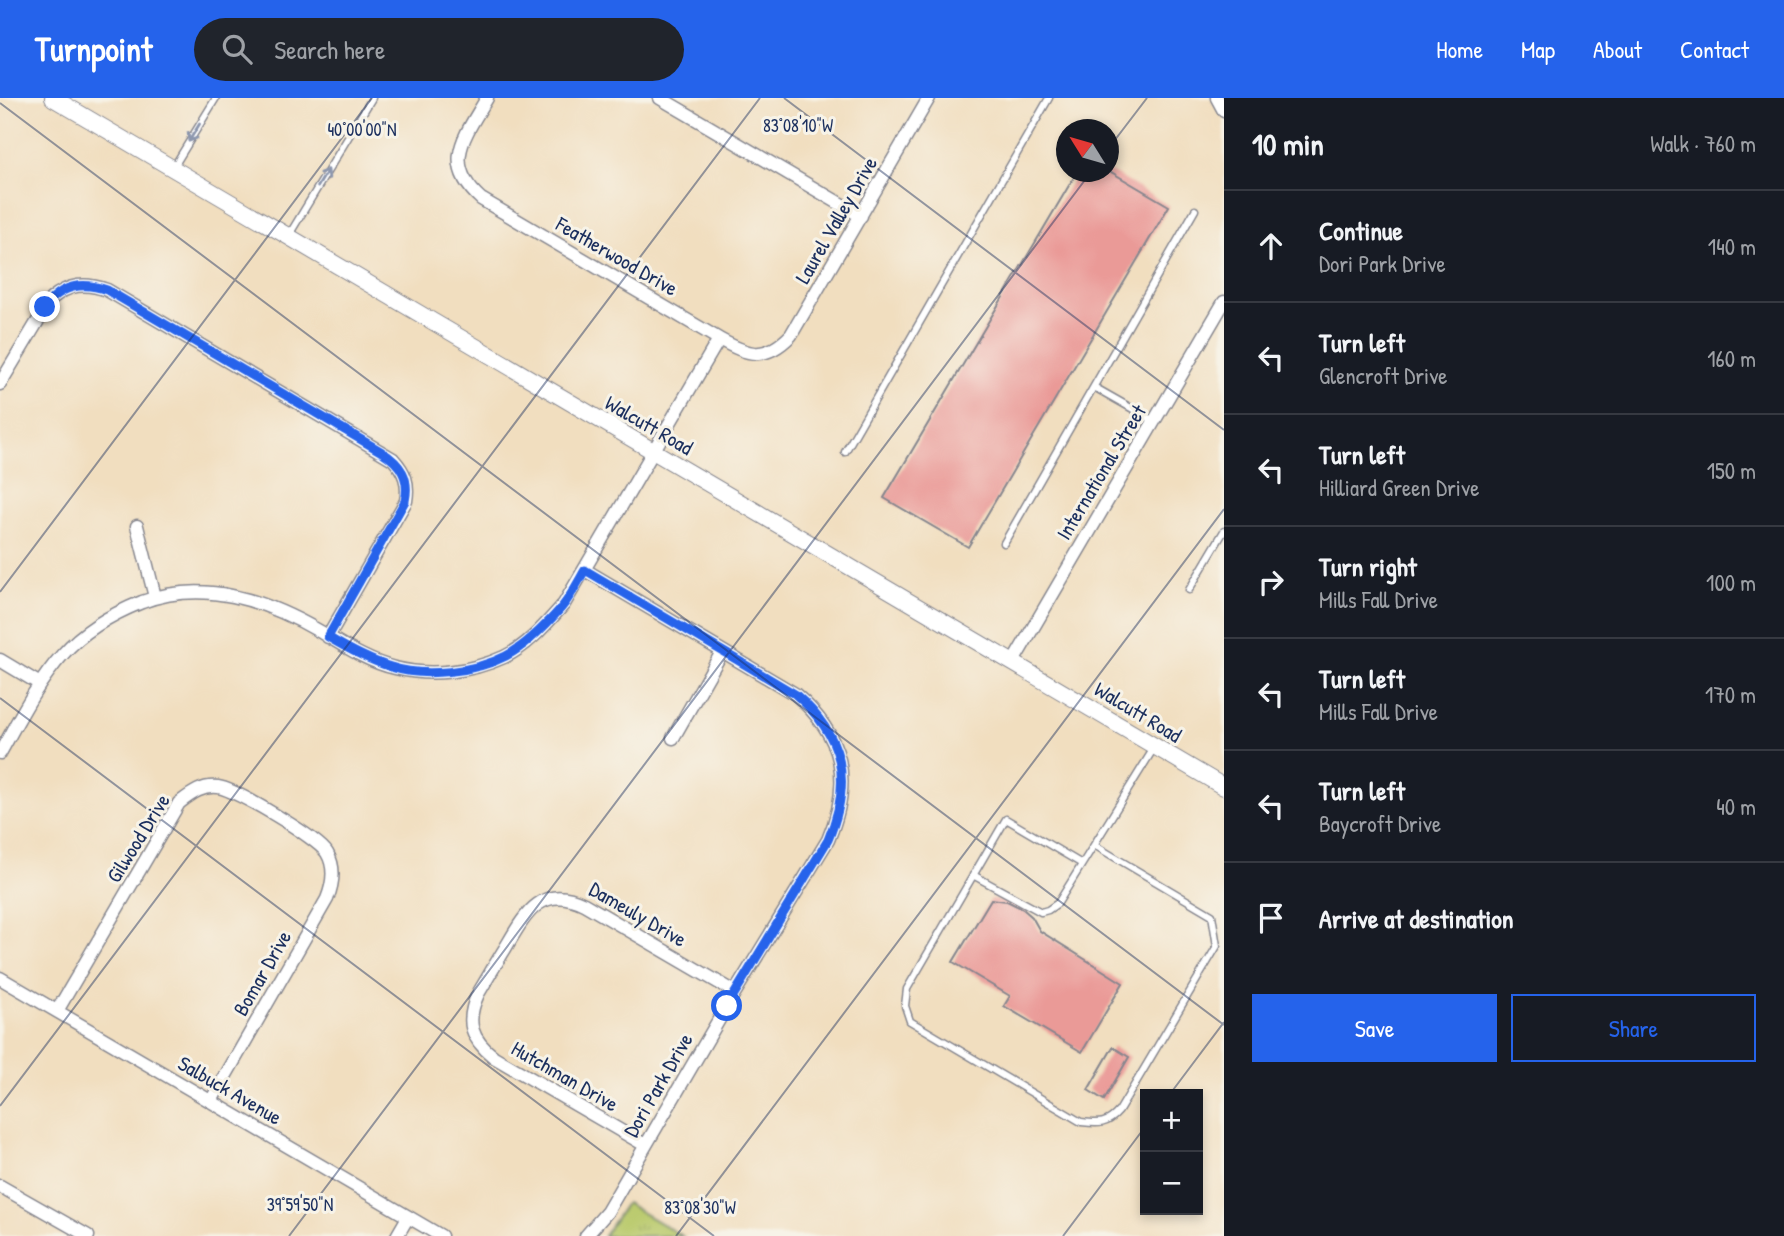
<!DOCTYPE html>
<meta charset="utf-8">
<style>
body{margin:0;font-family:"Patrick Hand",sans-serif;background:#20242c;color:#f1f3f6}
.controls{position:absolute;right:21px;bottom:21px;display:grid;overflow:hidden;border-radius:0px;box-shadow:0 4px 10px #0003}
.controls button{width:63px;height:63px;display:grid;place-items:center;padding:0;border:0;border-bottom:2px solid #363941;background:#171b24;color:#f1f3f6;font:35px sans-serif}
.compass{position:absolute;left:1056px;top:21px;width:63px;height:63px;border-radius:50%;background:#171b24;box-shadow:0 4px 10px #0003;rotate:307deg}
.stop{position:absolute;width:21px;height:21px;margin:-16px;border:5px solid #2563eb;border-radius:50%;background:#fff}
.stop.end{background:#2563eb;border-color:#fff;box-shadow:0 2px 7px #0008}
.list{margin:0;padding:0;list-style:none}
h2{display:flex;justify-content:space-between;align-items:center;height:91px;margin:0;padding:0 28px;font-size:30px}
h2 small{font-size:23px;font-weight:400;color:#9ea1a6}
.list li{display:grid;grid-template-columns:46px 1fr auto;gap:21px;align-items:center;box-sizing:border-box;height:112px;padding:0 28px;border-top:2px solid #363941}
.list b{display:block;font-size:26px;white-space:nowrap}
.list p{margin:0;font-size:23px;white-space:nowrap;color:#9ea1a6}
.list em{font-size:23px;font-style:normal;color:#9ea1a6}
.actions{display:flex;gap:14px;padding:21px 28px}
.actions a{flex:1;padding:16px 0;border:2px solid #2563eb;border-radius:0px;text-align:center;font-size:24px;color:#2563eb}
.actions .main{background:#2563eb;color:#fff}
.icon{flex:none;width:38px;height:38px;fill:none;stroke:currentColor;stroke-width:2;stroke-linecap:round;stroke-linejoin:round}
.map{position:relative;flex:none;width:1224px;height:1138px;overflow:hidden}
header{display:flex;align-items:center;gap:42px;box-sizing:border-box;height:98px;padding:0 35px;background:#2563eb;color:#fff}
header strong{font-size:33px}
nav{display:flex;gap:38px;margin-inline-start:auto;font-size:24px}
.search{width:490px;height:63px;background:#20242c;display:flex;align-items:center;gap:18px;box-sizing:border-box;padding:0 24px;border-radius:38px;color:#9ea1a6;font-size:26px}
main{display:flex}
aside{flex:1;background:#171b24}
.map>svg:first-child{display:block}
</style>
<header>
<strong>Turnpoint</strong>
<div class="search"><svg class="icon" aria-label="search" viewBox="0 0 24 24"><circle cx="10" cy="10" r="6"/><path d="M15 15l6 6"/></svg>Search here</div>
<nav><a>Home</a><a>Map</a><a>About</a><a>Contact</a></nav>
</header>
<main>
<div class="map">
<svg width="1224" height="1138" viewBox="0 0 1224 1138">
<defs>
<pattern id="grass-tufts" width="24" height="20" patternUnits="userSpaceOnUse" patternTransform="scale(1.75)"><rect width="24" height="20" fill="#baca6d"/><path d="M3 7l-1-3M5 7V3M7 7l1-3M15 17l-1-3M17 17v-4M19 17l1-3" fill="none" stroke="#9fae61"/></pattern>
</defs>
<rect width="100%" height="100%" fill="#f7f3e8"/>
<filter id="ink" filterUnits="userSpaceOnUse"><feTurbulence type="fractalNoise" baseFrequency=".0143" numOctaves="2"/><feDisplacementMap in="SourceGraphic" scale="14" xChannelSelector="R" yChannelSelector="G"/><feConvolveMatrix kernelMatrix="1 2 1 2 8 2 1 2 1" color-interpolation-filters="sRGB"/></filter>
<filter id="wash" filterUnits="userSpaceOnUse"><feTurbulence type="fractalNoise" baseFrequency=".00686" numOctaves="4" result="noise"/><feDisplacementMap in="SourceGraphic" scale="28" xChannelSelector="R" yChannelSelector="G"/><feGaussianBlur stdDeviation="1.57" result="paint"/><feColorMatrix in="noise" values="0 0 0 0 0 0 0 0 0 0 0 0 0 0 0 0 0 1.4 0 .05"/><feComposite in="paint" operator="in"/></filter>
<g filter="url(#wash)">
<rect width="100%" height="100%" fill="#f1debf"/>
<!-- grass -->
<path fill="url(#grass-tufts)" stroke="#6a7c66" stroke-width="2" d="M626,1105l56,33h-78z"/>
<g id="blocks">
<!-- building -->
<path fill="#ea9a97" d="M1077,74h34l58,34 -201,341 -84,-49z
M991,801l16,2 16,8 9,8 8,14 83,52 -41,69 -78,-46 6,-10 -57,-34z
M1113,949l16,10 -25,43 -16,-10z"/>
</g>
</g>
<g filter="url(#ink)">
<use href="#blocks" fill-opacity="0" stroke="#86868e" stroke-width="2"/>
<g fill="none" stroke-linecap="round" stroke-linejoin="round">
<!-- lane casing -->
<g stroke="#86868e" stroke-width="9">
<path id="lane" d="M173,70l43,-70
M289,137l83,-137
M1094,289l60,34
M845,354l204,-354
M1004,445l191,-333
M1189,492l35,-59
M1082,766l-76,-45 -99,170 -2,17 5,15 171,101c18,2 26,3 38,-11l98,-165 -5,-31 -118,-70
M973,777l68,37 7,-2 10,-7 96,-155"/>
</g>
<!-- street casing -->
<g stroke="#86868e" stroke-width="15">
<path id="street" d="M487,0c-22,38 -46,65 -6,101l238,140c29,16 46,23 72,-4l138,-237
M660,0l201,118
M1217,0l7,13
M0,286l51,-85c18,-15 34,-17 56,-9l286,169c12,13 16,24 13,42l-78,136
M137,428l18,71
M585,472l210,124c49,42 58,87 33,146l-93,152 -128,220 -21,24
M0,562l40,24
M1013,564l211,-360
M673,640l49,-86
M0,655c19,-34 37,-70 63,-99 21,-24 49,-40 79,-52 62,-23 123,-2 177,29 24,14 49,31 76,37 36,9 76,4 109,-11 24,-11 43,-34 60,-53l155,-265
M0,880l441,258
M57,913l122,-208c12,-9 23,-18 39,-16 17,2 100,51 109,66 9,15 6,31 0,46l-116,202
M645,1047l-151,-88c-23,-18 -29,-35 -16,-63 9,-15 18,-31 28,-47 19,-32 35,-64 78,-43l151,88
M0,1088l88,50
M397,1138l11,-19"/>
</g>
<!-- secondary casing -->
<g stroke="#86868e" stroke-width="18">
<path id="secondary" d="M53,0l1171,689"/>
</g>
<!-- lane -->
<use href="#lane" stroke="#fff" stroke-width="6"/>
<!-- street -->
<use href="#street" stroke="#fff" stroke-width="12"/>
<!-- secondary -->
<use href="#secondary" stroke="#fff" stroke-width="16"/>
</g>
<!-- one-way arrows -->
<defs><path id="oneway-shaft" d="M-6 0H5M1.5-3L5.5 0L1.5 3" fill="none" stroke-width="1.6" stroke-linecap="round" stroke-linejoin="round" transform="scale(1.75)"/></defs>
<g stroke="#8d97ae">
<use href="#oneway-shaft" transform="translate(194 35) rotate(122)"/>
<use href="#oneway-shaft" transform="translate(323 80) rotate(-59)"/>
</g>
</g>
<g fill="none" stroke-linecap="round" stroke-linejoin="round" filter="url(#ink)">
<!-- route -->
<path stroke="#2563eb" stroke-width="9" d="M45,209c16,-22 37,-26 62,-17l275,162c19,12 28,26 23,49l-77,136c20,12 40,23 63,30 33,11 84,5 115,-11 21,-11 41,-32 56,-49 9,-11 16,-25 23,-37l210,124c49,42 58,87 33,146l-101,166"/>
</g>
<!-- ticks -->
<path fill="none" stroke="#1b2f5e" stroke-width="2" stroke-opacity="0.45" d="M784,0l440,332M0,5l1224,922M1108,51l39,-51M0,494l372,-494M0,600l714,538M1170,996l54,-72M0,1008l760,-1008M289,1138l802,-1064M676,1138l548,-727M1063,1138l82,-109"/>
<g text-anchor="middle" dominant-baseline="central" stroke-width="6" stroke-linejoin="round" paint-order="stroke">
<!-- street labels -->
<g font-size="21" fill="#1b2f5e" stroke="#f7f3e8">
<text transform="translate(836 122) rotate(-60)">Laurel Valley Drive</text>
<text transform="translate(617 158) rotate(30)">Featherwood Drive</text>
<text transform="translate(649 327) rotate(30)">Walcutt Road</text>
<text transform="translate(1101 374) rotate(-59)">International Street</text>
<text transform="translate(1138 614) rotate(31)">Walcutt Road</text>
<text transform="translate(138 740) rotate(-58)">Gilwood Drive</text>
<text transform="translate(638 816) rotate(30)">Dameuly Drive</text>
<text transform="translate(262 875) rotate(-60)">Bomar Drive</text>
<text transform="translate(565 978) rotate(30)">Hutchman Drive</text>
<text transform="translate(658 987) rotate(-60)">Dori Park Drive</text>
<text transform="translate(230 992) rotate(30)">Salbuck Avenue</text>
</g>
</g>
<g font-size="18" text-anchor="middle" fill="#1b2f5e" stroke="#f7f3e8" stroke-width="6" stroke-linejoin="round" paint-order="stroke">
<text x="798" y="34">83°08'10"W</text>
<text x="362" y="38">40°00'00"N</text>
<text x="300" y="1113">39°59'50"N</text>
<text x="700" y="1116">83°08'30"W</text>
</g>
</svg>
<div class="controls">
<button>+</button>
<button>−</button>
</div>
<svg class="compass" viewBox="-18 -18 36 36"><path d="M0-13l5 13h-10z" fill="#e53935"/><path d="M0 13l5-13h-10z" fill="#9ea1a6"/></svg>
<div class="stop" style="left:727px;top:908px"></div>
<div class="stop end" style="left:45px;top:209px"></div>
</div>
<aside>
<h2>10 min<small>Walk · 760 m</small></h2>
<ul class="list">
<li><svg class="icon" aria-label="ahead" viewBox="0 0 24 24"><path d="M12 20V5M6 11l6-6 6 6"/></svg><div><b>Continue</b><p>Dori Park Drive</p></div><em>140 m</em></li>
<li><svg class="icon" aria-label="left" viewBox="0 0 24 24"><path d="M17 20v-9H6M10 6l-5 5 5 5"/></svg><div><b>Turn left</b><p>Glencroft Drive</p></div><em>160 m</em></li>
<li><svg class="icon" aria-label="left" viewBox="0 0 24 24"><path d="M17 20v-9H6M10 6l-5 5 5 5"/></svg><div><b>Turn left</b><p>Hilliard Green Drive</p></div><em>150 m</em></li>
<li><svg class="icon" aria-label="right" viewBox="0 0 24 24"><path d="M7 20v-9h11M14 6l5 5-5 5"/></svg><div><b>Turn right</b><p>Mills Fall Drive</p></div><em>100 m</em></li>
<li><svg class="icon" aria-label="left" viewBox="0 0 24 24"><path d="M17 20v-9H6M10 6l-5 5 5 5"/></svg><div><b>Turn left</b><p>Mills Fall Drive</p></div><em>170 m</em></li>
<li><svg class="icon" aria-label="left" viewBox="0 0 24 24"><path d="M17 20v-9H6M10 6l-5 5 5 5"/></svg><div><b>Turn left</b><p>Baycroft Drive</p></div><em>40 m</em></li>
<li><svg class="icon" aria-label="arrive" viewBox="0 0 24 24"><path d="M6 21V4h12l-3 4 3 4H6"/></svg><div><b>Arrive at destination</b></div></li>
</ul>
<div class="actions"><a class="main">Save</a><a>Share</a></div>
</aside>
</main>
